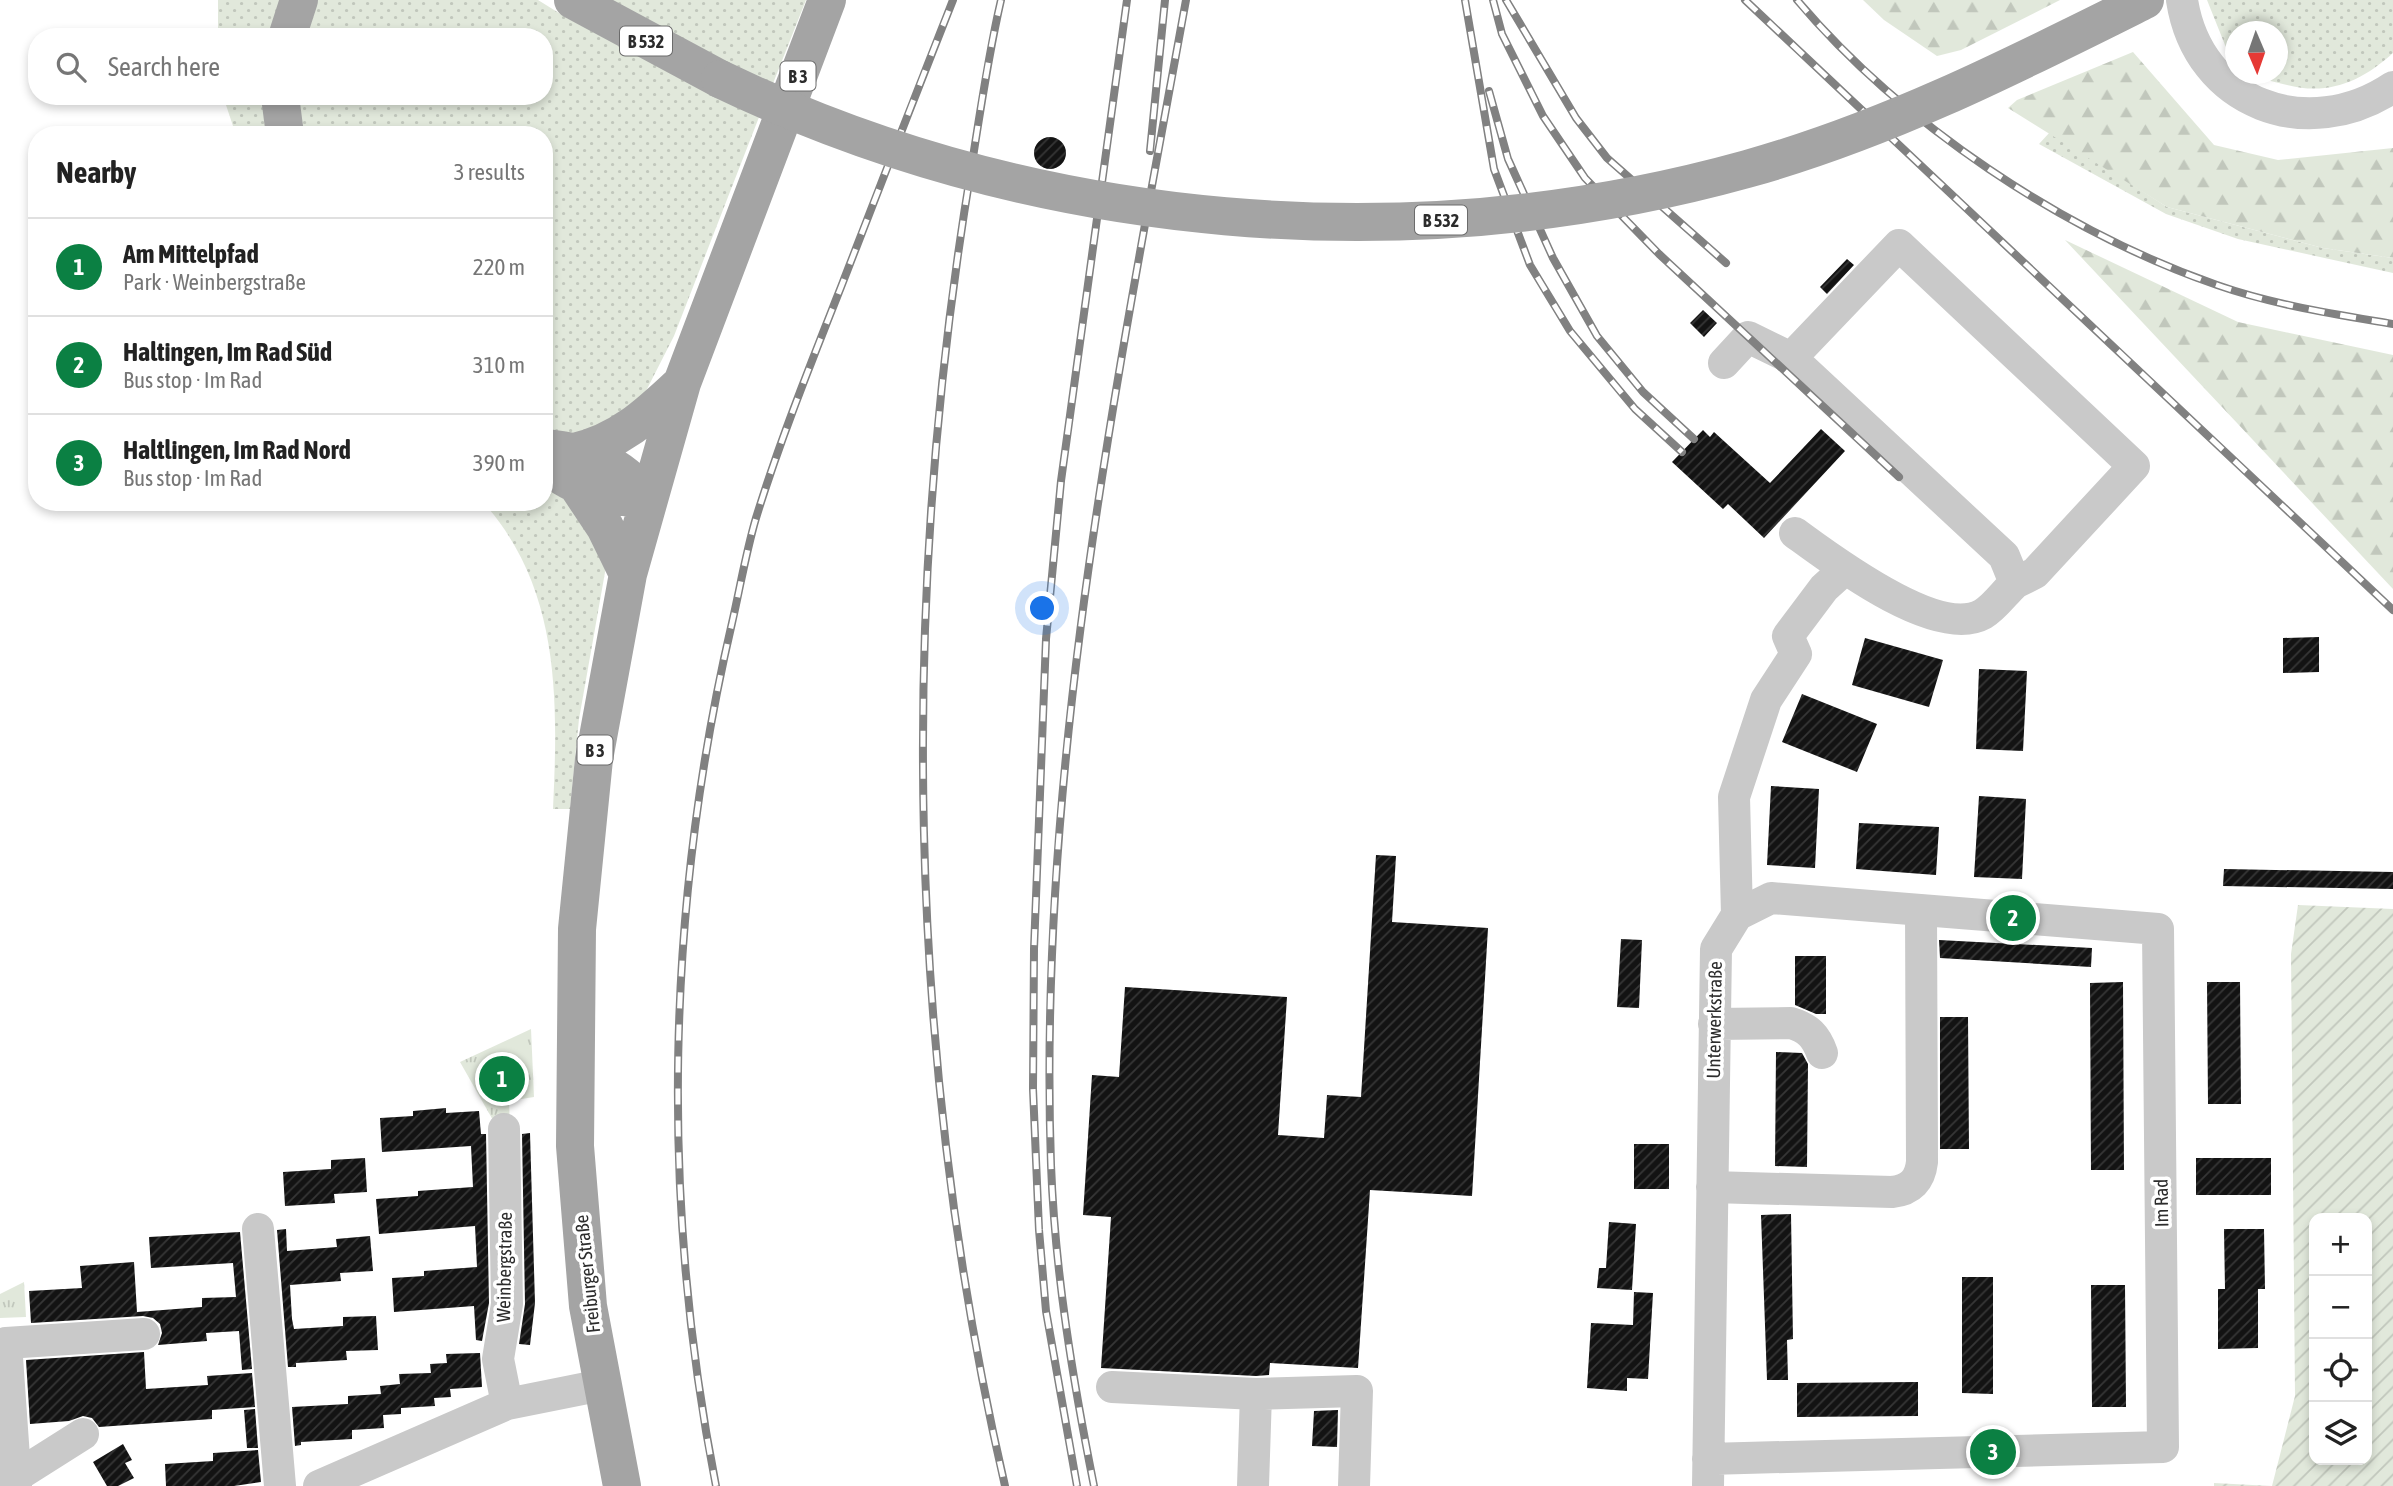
<!DOCTYPE html>
<meta charset="utf-8">
<style>
body{margin:0;font-family:"Asap Condensed",sans-serif;background:#f6f6f6;color:#222}
.controls{position:absolute;right:21px;bottom:21px;display:grid;overflow:hidden;border-radius:14px;box-shadow:0 4px 10px #0003}
.controls button{width:63px;height:63px;display:grid;place-items:center;padding:0;border:0;border-bottom:2px solid #e0e0e0;background:#fff;color:#222;font:35px sans-serif}
.compass{position:absolute;left:2225px;top:21px;width:63px;height:63px;border-radius:50%;background:#fff;box-shadow:0 4px 10px #0003;rotate:178deg}
.you{position:absolute;left:1043px;top:609px;width:24px;height:24px;margin:-18px;border:5px solid #fff;border-radius:50%;background:#1a73e8;box-shadow:0 0 0 10px #1a73e833}
.badge{display:grid;place-items:center;width:46px;height:46px;border-radius:50%;background:#0b8043;color:#fff;font-size:23px;font-weight:700}
.pin{position:absolute;translate:-50% -50%;border:4px solid #fff;box-shadow:0 2px 7px #0006}
.list{margin:0;padding:0;list-style:none}
h2{display:flex;justify-content:space-between;align-items:center;height:91px;margin:0;padding:0 28px;font-size:30px}
h2 small{font-size:23px;font-weight:400;color:#767676}
.list li{display:grid;grid-template-columns:46px 1fr auto;gap:21px;align-items:center;box-sizing:border-box;height:98px;padding:0 28px;border-top:2px solid #e0e0e0}
.list b{display:block;font-size:26px;white-space:nowrap}
.list p{margin:0;font-size:23px;white-space:nowrap;color:#767676}
.list em{font-size:23px;font-style:normal;color:#767676}
.icon{flex:none;width:38px;height:38px;fill:none;stroke:currentColor;stroke-width:2;stroke-linecap:round;stroke-linejoin:round}
.map{position:relative;flex:none;width:2393px;height:1486px;overflow:hidden}
.search{position:absolute;background:#fff;box-shadow:0 4px 10px #0003;left:28px;top:28px;width:525px;height:77px;display:flex;align-items:center;gap:18px;box-sizing:border-box;padding:0 24px;border-radius:28px;color:#767676;font-size:26px}
.panel{position:absolute;background:#fff;box-shadow:0 4px 10px #0003;left:28px;top:126px;width:525px;height:385px;border-radius:28px}
.map>svg:first-child{display:block}
</style>
<div class="map">
<svg width="2393" height="1486" viewBox="0 0 2393 1486">
<defs>
<pattern id="grass-dots" width="8" height="8" patternUnits="userSpaceOnUse" patternTransform="scale(1.75)"><rect width="8" height="8" fill="#e1e8db"/><path d="M2 2h.1M6 6h.1" fill="none" stroke="#c1c7bc" stroke-width="1.8" stroke-linecap="round"/></pattern>
<pattern id="forest-firs" width="22" height="20" patternUnits="userSpaceOnUse" patternTransform="scale(1.75)"><rect width="22" height="20" fill="#e1e8db"/><path d="M5 1l3.5 6h-7zM16 11l3.5 6h-7z" fill="#c1c7bc"/></pattern>
<pattern id="park-tufts" width="24" height="20" patternUnits="userSpaceOnUse" patternTransform="scale(1.75)"><rect width="24" height="20" fill="#e1e8db"/><path d="M3 7l-1-3M5 7V3M7 7l1-3M15 17l-1-3M17 17v-4M19 17l1-3" fill="none" stroke="#c1c7bc"/></pattern>
<pattern id="garden-furrows" width="10" height="10" patternUnits="userSpaceOnUse" patternTransform="scale(1.75)"><rect width="10" height="10" fill="#e1e8db"/><path d="M-1 1l2-2M0 10L10 0M9 11l2-2" fill="none" stroke="#c1c7bc"/></pattern>
<pattern id="building-hatch" width="6" height="6" patternUnits="userSpaceOnUse" patternTransform="scale(1.75)"><rect width="6" height="6" fill="#131313"/><path d="M-1 1l2-2M0 6l6-6M5 7l2-2" fill="none" stroke="#363636"/></pattern>
</defs>
<rect width="100%" height="100%" fill="#fff"/>
<!-- grass -->
<path fill="url(#grass-dots)" d="M218,0h64l-9,37h-55z
M314,0h224l29,18 194,94 -87,224 -28,55 -15,22 -50,22 -37,-5v-295h-244l-4,-39h248v-59h-242z
M610,0h196l-34,86z
M2207,0h186v53c-31,28 -64,43 -106,32 -11,-3 -22,-4 -31,-11h22v-42h-42l-1,25 -8,-7z
M223,96h44l5,39h-36z
M2050,132l117,75 156,41 70,10v15l-155,-34 -72,-25 -127,-70z
M544,483l33,25 30,53 -28,158 -9,90h-17c5,-108 8,-220 -70,-307h61z"/>
<!-- forest -->
<path fill="url(#forest-firs)" d="M1863,0h197l-99,50 -24,6 -53,-36z
M2133,52l81,93 64,15 115,-12v110l-70,-10 -156,-41 -159,-99 9,-8z
M2065,240l173,82 155,33v234z"/>
<!-- park -->
<path fill="url(#park-tufts)" d="M531,1029l3,68 -25,4 1,27 -12,1 -38,-67z
M24,1282l2,35 -26,1v-24z"/>
<!-- garden -->
<path fill="url(#garden-furrows)" fill-rule="evenodd" d="M2298,905l95,4v577h-179v-3l58,3 23,-90 -4,-442zM2314,1218h53v242h-53z"/>
<!-- building -->
<path fill="url(#building-hatch)" d="M1034 153a16 16 0 1 1 32 0a16 16 0 1 1-32 0Z
M1847,259l7,6 -27,29 -7,-7z
M1703,310l14,13 -13,14 -14,-14z
M1821,429l24,22 -81,87 -36,-34 -5,5 -51,-47 31,-32 7,7 4,-5 56,51z
M2319,637v35l-36,1v-35z
M1865,638l78,22 -14,47 -77,-22z
M1979,669l48,2 -4,80 -47,-2z
M1802,694l75,30 -20,48 -75,-30z
M1771,786l48,3 -4,79 -48,-3z
M1979,796l47,3 -4,80 -48,-2z
M1859,823l80,4 -3,48 -80,-6z
M1376,855l20,1 -4,66 96,6 -16,268 -102,-6 -12,178 -88,-5 -1,12 -13,1 -155,-8 10,-151 -28,-2 9,-140 27,2 6,-90 162,10 -9,138 46,3 3,-43 34,2z
M2224,869l169,3v17l-170,-3z
M1621,939l21,1 -3,68 -22,-1z
M1939,940l153,8 -1,19 -151,-9z
M1795,956h31v58h-10l-21,-9z
M2123,982l1,188h-33l-1,-187z
M2207,982h33l1,122h-33z
M1940,1017h28l1,132h-29z
M1776,1052l26,1 6,11 -1,103 -32,-1z
M446,1108v5l33,-2 2,23h5l3,169 -7,38 -6,-1 -2,-34 -80,6 -2,-34 32,-2v-5l53,-4 -2,-41 -96,8 -3,-35 42,-3v-5l55,-4 -2,-41 -89,6 -2,-34 33,-2v-5z
M530,1133l5,170 -5,42 -11,-1 6,-40 -3,-170z
M1634,1144h35v45h-35z
M365,1158l2,34 -33,2 1,9 -50,3 -2,-34 48,-3v-9z
M2196,1158h75v37h-75z
M1791,1214l2,125 -6,1 1,40h-21l-6,-165z
M1609,1222l27,2 -4,66 -35,-2 2,-20h7z
M286,1229l1,22 50,-4 -1,-8 34,-3 3,35 -33,2 1,8 -51,4 2,34 2,10 49,-3v-9l33,-1 2,34 -32,1 1,9 -51,3v4h-8l-11,-137z
M2224,1229h40l1,60h-7v59l-40,1v-60h7z
M240,1232l12,137 -10,1 -3,-39 -33,2 1,8 -49,4 4,-12 -2,-9 -7,-6 -10,-2 -112,7 -2,-32 53,-3 -2,-22 54,-4 3,50 65,-5v-9l34,-1 -3,-34 -82,5 -2,-31z
M1962,1277h31v117l-31,-1z
M2091,1285h34l1,122h-34z
M1634,1292l19,1 -5,86 -21,-1v13l-40,-3 4,-65 42,2z
M144,1352l2,37 62,-4 -1,-9 45,-3 3,34 -43,3v9l-113,8 -7,-9 -9,-2 -14,5 -39,3 -4,-64z
M480,1353l2,34 -32,2 1,8 -17,1 1,8 -34,2v6l-18,1 1,13 -32,2v9l-51,3v3l-6,1 -3,-39 56,-3v-8l33,-2 -1,-8 20,-2 -1,-10 32,-1 -1,-9 17,-1 -1,-9z
M1918,1382v34l-121,1v-34z
M255,1409l3,39h-11l-3,-38z
M1338,1410l-1,37 -25,-1 2,-35z
M123,1444l9,16 -7,3 9,15 -16,8h-11l-14,-24z
M258,1450l3,32 -27,4h-68l-1,-22 48,-3v-8z"/>
<g fill="none" stroke-linecap="round" stroke-linejoin="round">
<!-- minor -->
<path stroke="#c9c9c9" stroke-width="32" d="M2182,0c16,105 126,144 211,87
M1791,358l108,-113 235,221 -99,107 -20,10
M1724,363l24,-26 43,21 213,198 11,27c-10,9 -20,24 -32,31 -46,26 -151,-54 -188,-81
M1714,1024l77,-1c17,5 25,13 31,30
M504,1129l3,175 -9,55 9,45
M1712,1187l180,5c19,-2 28,-12 30,-30l-1,-252
M258,1229l22,257
M1112,1387l144,7 101,-3 -3,95
M1708,1459l455,-12 -5,-518 -387,-31 -34,17
M15,1477l68,-43
M16,1486l-10,-143 138,-9
M319,1486l188,-82 95,-19
M1253,1486l3,-92
M1708,1486l8,-537 21,-34 -3,-118 32,-97 30,-46 -8,-18 36,-48 21,-19"/>
<!-- major -->
<path stroke="#a4a4a4" stroke-width="38" d="M573,0l147,79
M287,37l12,-37
M280,96l5,39
M544,448c45,4 75,14 103,50
M574,452c46,-10 75,-38 108,-69
M544,463c30,26 64,36 103,35
M577,485l28,42 23,47
M622,1486l-34,-180 -13,-160 2,-217 17,-170 34,-185 54,-191 145,-383"/>
<!-- rail casing -->
<g stroke="#818181" stroke-width="8">
<path id="rail" d="M1001,0c-13,56 -21,113 -30,170 -72,434 -65,887 34,1316
M1465,0l29,169 36,96 40,66 65,78 47,43
M1493,0l9,34 41,82 42,62 74,76 240,223
M1506,0l70,118 31,40 119,105
M1745,0l648,610
M1797,0c105,124 267,232 420,285 57,20 117,29 176,39
M1489,91l19,68 45,99 44,78 46,56 51,47
M1150,151l15,-151
M716,1486c-56,-286 -50,-580 16,-863 8,-35 14,-71 24,-105 24,-78 55,-155 85,-231 37,-96 74,-191 112,-287
M1077,1486l-31,-175 -7,-81 -6,-141 1,-140 12,-310 15,-158 66,-481
M1094,1486c-21,-105 -39,-213 -43,-321 -14,-393 65,-780 135,-1165"/>
</g>
<!-- rail -->
<use href="#rail" stroke="#fff" stroke-width="5" stroke-dasharray="16" stroke-linecap="butt"/>
<!-- major-bridge -->
<path stroke="#a4a4a4" stroke-width="38" d="M720,79c317,152 688,184 1027,90 140,-39 268,-104 398,-169"/>
</g>
<g text-anchor="middle" dominant-baseline="central" stroke-width="7" stroke-linejoin="round" paint-order="stroke">
<!-- shield labels -->
<g fill="#fff" stroke="#6b6b6b" stroke-width="2">
<rect x="620" y="26.5" width="52" height="29" rx="5"/>
<rect x="780.5" y="61.5" width="35" height="29" rx="5"/>
<rect x="1415" y="205.5" width="52" height="29" rx="5"/>
<rect x="577.5" y="735.5" width="35" height="29" rx="5"/>
</g>
<g font-size="18" font-weight="bold" fill="#2c2c2c">
<text x="646" y="41">B 532</text>
<text x="798" y="76">B 3</text>
<text x="1441" y="220">B 532</text>
<text x="595" y="750">B 3</text>
</g>
<!-- street labels -->
<g font-size="19" fill="#2c2c2c" stroke="#fff">
<text transform="translate(1714 1020) rotate(-89)">Unterwerkstraße</text>
<text transform="translate(2161 1203) rotate(-91)">Im Rad</text>
<text transform="translate(504 1267) rotate(-89)">Weinbergstraße</text>
<text transform="translate(587 1274) rotate(-96)">Freiburger Straße</text>
</g>
</g>
</svg>
<div class="controls">
<button>+</button>
<button>−</button>
<button><svg class="icon" aria-label="locate" viewBox="0 0 24 24"><circle cx="12" cy="12" r="6"/><path d="M12 2v4M12 18v4M2 12h4M18 12h4"/></svg></button>
<button><svg class="icon" aria-label="layers" viewBox="0 0 24 24"><path d="M12 4l9 5-9 5-9-5zM3 14l9 5 9-5"/></svg></button>
</div>
<svg class="compass" viewBox="-18 -18 36 36"><path d="M0-13l5 13h-10z" fill="#e53935"/><path d="M0 13l5-13h-10z" fill="#767676"/></svg>
<div class="you"></div>
<div class="pin badge" style="left:502px;top:1079px">1</div>
<div class="pin badge" style="left:2013px;top:918px">2</div>
<div class="pin badge" style="left:1993px;top:1452px">3</div>
<div class="search"><svg class="icon" aria-label="search" viewBox="0 0 24 24"><circle cx="10" cy="10" r="6"/><path d="M15 15l6 6"/></svg>Search here</div>
<section class="panel">
<h2>Nearby<small>3 results</small></h2>
<ul class="list">
<li><span class="badge">1</span><div><b>Am Mittelpfad</b><p>Park · Weinbergstraße</p></div><em>220 m</em></li>
<li><span class="badge">2</span><div><b>Haltingen, Im Rad Süd</b><p>Bus stop · Im Rad</p></div><em>310 m</em></li>
<li><span class="badge">3</span><div><b>Haltlingen, Im Rad Nord</b><p>Bus stop · Im Rad</p></div><em>390 m</em></li>
</ul>
</section>
</div>
